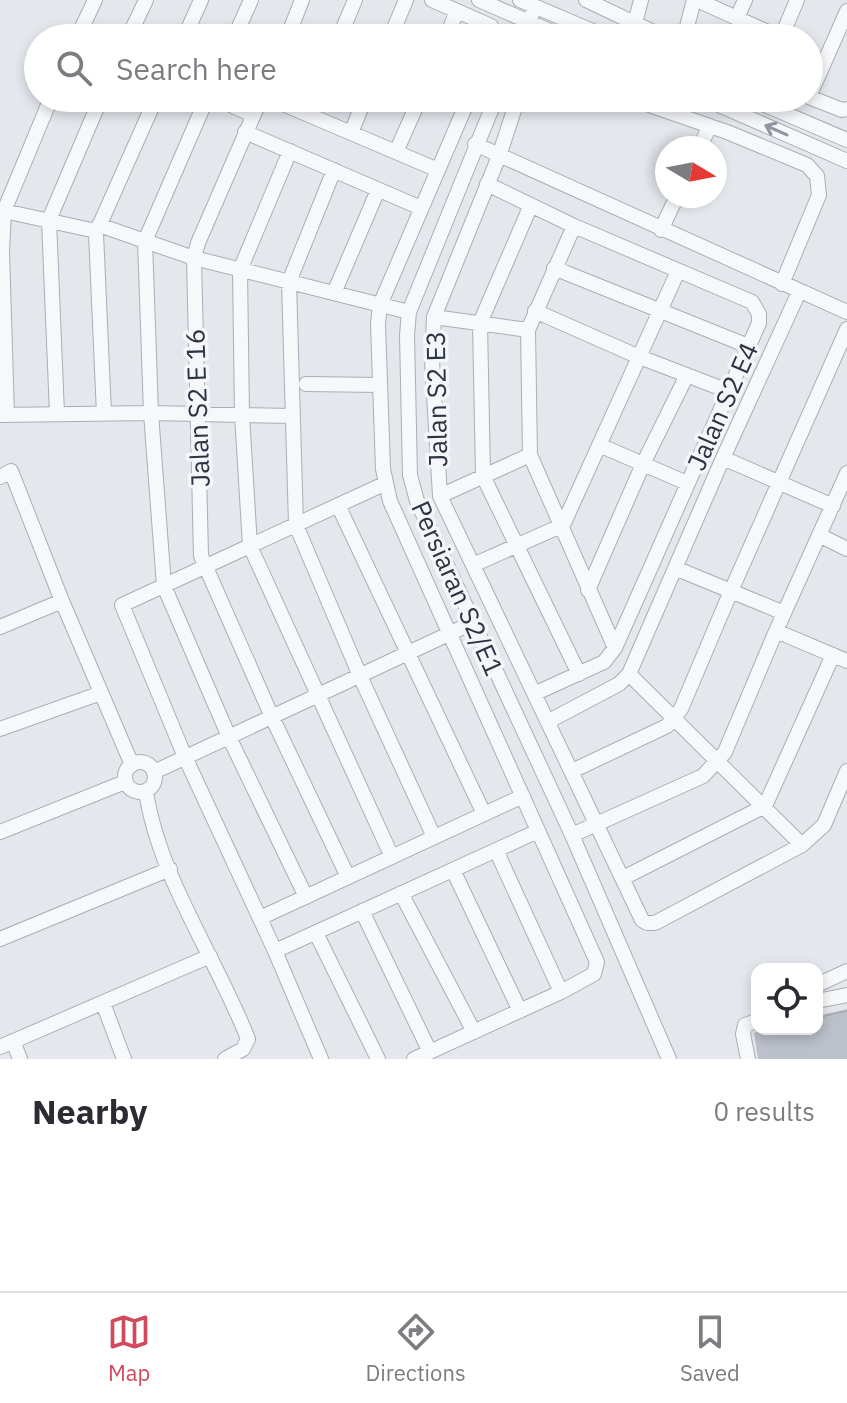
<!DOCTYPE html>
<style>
body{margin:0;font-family:"IBM Plex Sans",sans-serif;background:#f2f2f3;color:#2b2b33}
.controls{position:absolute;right:24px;bottom:24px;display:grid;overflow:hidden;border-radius:16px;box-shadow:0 4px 12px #0003}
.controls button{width:72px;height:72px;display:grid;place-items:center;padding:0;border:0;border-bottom:2px solid #e1e1e2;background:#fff;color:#2b2b33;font:40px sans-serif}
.compass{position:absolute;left:655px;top:136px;width:72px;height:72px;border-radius:50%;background:#fff;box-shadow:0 4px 12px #0003;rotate:100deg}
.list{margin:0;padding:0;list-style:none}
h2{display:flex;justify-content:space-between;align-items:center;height:104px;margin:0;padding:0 32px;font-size:34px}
h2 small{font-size:26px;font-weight:400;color:#7c7c81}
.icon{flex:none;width:44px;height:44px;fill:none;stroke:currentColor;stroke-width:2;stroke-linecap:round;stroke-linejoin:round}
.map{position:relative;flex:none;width:847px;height:1059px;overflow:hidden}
.search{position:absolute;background:#fff;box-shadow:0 4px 12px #0003;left:24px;right:24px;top:24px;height:88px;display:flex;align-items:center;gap:20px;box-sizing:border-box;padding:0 28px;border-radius:44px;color:#7c7c81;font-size:30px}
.sheet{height:232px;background:#fff}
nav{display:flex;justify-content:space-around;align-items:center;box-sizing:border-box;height:112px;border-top:2px solid #e1e1e2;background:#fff;font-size:22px;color:#7c7c81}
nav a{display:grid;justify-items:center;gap:4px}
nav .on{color:#d1495b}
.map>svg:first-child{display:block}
</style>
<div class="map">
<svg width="847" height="1059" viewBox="0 0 847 1059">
<defs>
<filter id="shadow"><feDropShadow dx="3.5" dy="-3.5" stdDeviation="0" flood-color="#0004"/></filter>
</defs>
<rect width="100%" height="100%" fill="#e4e7ec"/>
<!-- building -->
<path fill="#bbc0ca" filter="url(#shadow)" d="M847,1012v47h-89l-4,-26 14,-4h49v-10z"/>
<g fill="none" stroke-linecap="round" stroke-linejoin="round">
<!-- minor casing -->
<g stroke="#a9aeb7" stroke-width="16">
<path id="minor" d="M432,0l59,26 4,12
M479,0l87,38
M520,0l89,38
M586,0l80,38
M697,0l84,38 16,-38
M737,18l8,-18
M635,23l6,-23
M77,38l18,-38
M128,38l18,-38
M184,38l17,-38
M234,38l17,-38
M287,38l15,-38
M339,38l16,-38
M390,38l16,-38
M446,38l11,-27
M522,38l10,-24
M684,38l10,-38
M809,97l38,-86
M809,97l33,13 5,-1
M207,98l-62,143 6,172 13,173 65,151 77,160
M215,98l38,17
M261,98l-63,145 -4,15 7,298 71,161 76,160
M269,98l169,72
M496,98l-87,214 -2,23 3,140 7,26 155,334 97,224
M518,98l-19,58 -65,161 -2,43 8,136 202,424 5,3h8l147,-78 22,-20 23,-54
M629,98l98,34 80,33 10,11 2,19 -37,89
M703,98l144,63
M749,98l98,42
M245,132l176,76
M351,133l14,-35
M475,144l372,168
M699,148l11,-22
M290,151l-50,119 2,145 8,131 142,311
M396,152l24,-54
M334,170l-45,112 7,243 64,151 74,161
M487,184l87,42 178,76 7,12v9l-144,325 -11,14 -68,31
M531,205l-51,118 3,153 96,198
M4,211l92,20
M99,225l95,33 215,54
M574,226l-46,104 2,125 85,193
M661,230l16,-34
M554,268l194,78
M334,293l44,-103
M535,311l102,45 91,35
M434,317l94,13
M306,384l74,1
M57,414l-8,-194 52,-122
M104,414l-8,-181 60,-135
M0,415l151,-2 140,3
M7,415l-5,-163 2,-41 47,-113
M599,445l88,38
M723,458l110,48
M0,477l11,-6 51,130 70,164
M440,496l90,-41
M338,505l146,309
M819,535l28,14
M473,565l90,-40 115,-254
M675,568l109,45
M588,590l55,-126 44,-89
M0,627l62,-26
M776,631l71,30
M629,674l173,171
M549,721l70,-37 10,-10 94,-216 76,-166
M0,729l101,-36
M125 777a15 15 0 1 1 30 0a15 15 0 1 1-30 0Z
M572,771l95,-45 14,-17 50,-118 116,-262
M154,772l318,-149
M146,791c12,85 71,168 102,248l-5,10 -18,10
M0,832l125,-50
M572,835l131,-59 22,-24 51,-121 71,-158
M496,850l65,142
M453,870l67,141
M623,878l142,-72 68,-151
M401,893l73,139
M362,911l68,141
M260,918l263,-122
M316,933l62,126
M0,939l170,-70
M275,951l263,-120
M817,985l30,-14
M817,1001l30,-6
M103,1003l21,56
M13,1041l7,18
M0,1047l210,-91
M321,1059l-46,-108 -90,-194 -63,-152 262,-121
M414,1059l147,-67 33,-18 3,-12 -207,-461 -7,-32 -5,-145 2,-19 89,-207
M748,1059l-5,-25 2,-9 12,-4"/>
</g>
<!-- minor -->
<use href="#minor" stroke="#f7f8fa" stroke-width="14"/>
</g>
<!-- one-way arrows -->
<defs><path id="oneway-shaft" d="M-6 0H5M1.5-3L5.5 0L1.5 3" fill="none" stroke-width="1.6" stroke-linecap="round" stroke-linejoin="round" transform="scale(2)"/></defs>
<use stroke="#9196a0" href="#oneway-shaft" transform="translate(776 130) rotate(-156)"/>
<g text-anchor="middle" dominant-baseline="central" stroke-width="7" stroke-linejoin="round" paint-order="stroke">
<!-- street labels -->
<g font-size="26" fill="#2b3445" stroke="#f4f6f9">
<text transform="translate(436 399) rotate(-91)">Jalan S2 E3</text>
<text transform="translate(722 406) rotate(-66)">Jalan S2 E4</text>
<text transform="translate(197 408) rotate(-92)">Jalan S2 E 16</text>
<text transform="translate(458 588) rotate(66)">Persiaran S2/E1</text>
</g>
</g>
</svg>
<div class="controls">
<button><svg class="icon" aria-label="locate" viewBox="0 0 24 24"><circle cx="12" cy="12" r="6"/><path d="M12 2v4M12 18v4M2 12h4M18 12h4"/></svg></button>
</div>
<svg class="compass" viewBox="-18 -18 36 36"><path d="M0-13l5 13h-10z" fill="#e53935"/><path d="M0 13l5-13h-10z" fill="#7c7c81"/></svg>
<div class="search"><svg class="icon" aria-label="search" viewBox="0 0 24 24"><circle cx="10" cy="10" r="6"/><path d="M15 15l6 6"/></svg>Search here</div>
</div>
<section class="sheet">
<h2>Nearby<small>0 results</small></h2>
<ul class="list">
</ul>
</section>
<nav>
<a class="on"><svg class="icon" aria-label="map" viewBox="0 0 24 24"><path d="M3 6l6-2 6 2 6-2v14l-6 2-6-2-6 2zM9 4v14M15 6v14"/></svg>Map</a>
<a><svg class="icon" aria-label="directions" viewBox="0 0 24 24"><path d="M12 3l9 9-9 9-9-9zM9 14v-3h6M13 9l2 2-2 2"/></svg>Directions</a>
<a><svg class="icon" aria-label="saved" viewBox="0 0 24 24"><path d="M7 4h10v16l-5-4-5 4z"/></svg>Saved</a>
</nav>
